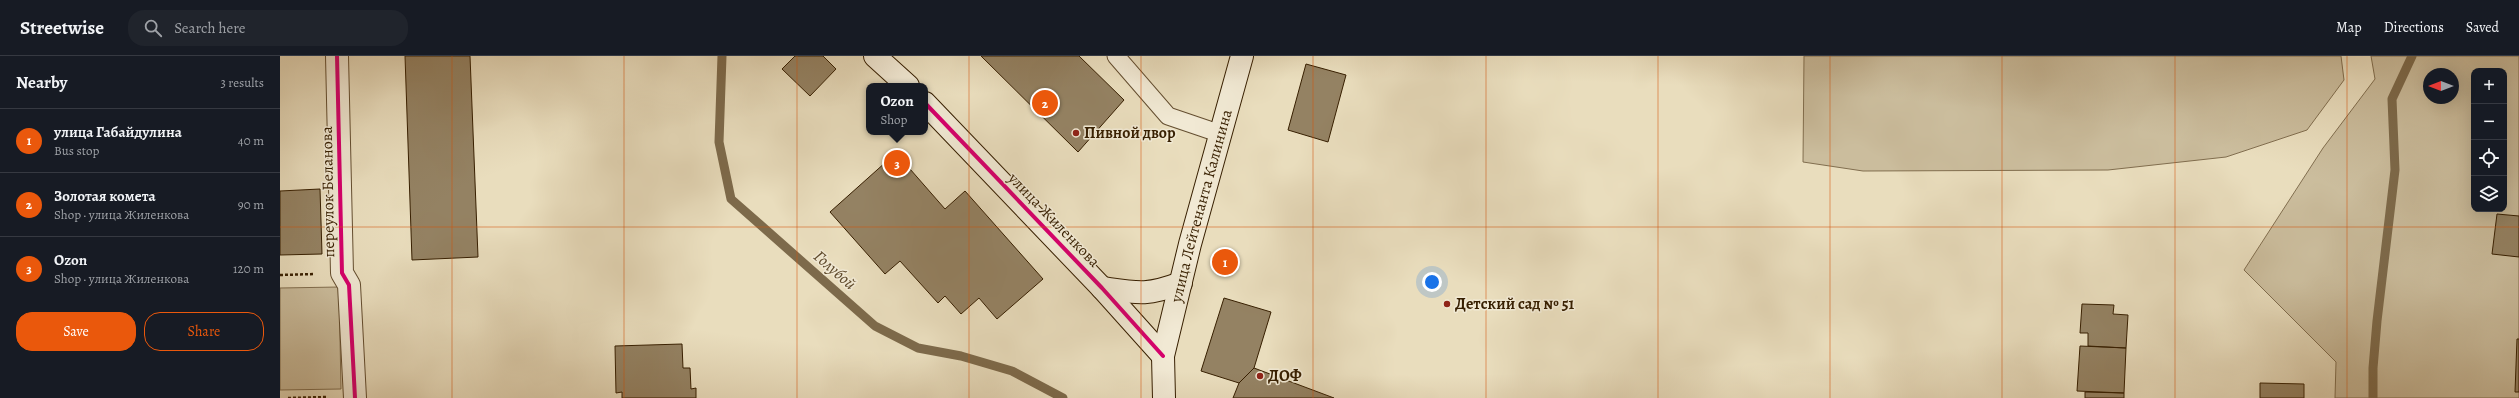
<!DOCTYPE html>
<meta charset="utf-8">
<style>
body{margin:0;font-family:Alegreya,serif;background:#20242c;color:#f1f3f6}
.controls{position:absolute;right:12px;top:12px;display:grid;overflow:hidden;border-radius:8px;box-shadow:0 4px 16px #0002}
.controls button{width:36px;height:36px;display:grid;place-items:center;padding:0;border:0;border-bottom:1px solid #363941;background:#171b24;color:#f1f3f6;font:20px sans-serif}
.compass{position:absolute;left:2143px;top:12px;width:36px;height:36px;border-radius:50%;background:#171b24;box-shadow:0 4px 16px #0002;rotate:270deg}
.you{position:absolute;left:1152px;top:226px;width:14px;height:14px;margin:-10px;border:3px solid #fff;border-radius:50%;background:#1a73e8;box-shadow:0 0 0 6px #1a73e833}
.badge{display:grid;place-items:center;width:26px;height:26px;border-radius:50%;background:#ea580c;color:#fff;font-size:13px;font-weight:700}
.pin{position:absolute;translate:-50% -50%;border:2px solid #fff;box-shadow:0 1px 4px #0006}
.popup{position:absolute;left:586px;top:27px;width:62px;height:52px;box-sizing:border-box;display:grid;place-content:center;border-radius:8px;background:#171b24;filter:drop-shadow(0 1px 3px #0005);font-size:13px;white-space:nowrap;color:#9ea1a6}
.popup b{font-size:15px;color:#f1f3f6}
.popup::after{content:'';position:absolute;left:50%;top:100%;margin-left:-8px;border:8px solid transparent;border-top-color:#171b24}
.list{margin:0;padding:0;list-style:none}
h2{display:flex;justify-content:space-between;align-items:center;height:52px;margin:0;padding:0 16px;font-size:17px}
h2 small{font-size:13px;font-weight:400;color:#9ea1a6}
.list li{display:grid;grid-template-columns:26px 1fr auto;gap:12px;align-items:center;box-sizing:border-box;height:64px;padding:0 16px;border-top:1px solid #363941}
.list b{display:block;font-size:15px;white-space:nowrap}
.list p{margin:0;font-size:13px;white-space:nowrap;color:#9ea1a6}
.list em{font-size:13px;font-style:normal;color:#9ea1a6}
.actions{display:flex;gap:8px;padding:12px 16px}
.actions a{flex:1;padding:9px 0;border:1px solid #ea580c;border-radius:16px;text-align:center;font-size:14px;color:#ea580c}
.actions .main{background:#ea580c;color:#fff}
.icon{flex:none;width:22px;height:22px;fill:none;stroke:currentColor;stroke-width:2;stroke-linecap:round;stroke-linejoin:round}
.map{position:relative;flex:none;width:2239px;height:342px;overflow:hidden}
header{display:flex;align-items:center;gap:24px;box-sizing:border-box;height:56px;padding:0 20px;background:#171b24;border-bottom:1px solid #363941}
header strong{font-size:19px}
nav{display:flex;gap:22px;margin-inline-start:auto;font-size:14px}
.search{width:280px;height:36px;background:#20242c;display:flex;align-items:center;gap:10px;box-sizing:border-box;padding:0 14px;border-radius:16px;color:#9ea1a6;font-size:15px}
main{display:flex}
aside{flex:1;background:#171b24}
.map>svg:first-child{display:block}
</style>
<header>
<strong>Streetwise</strong>
<div class="search"><svg class="icon" aria-label="search" viewBox="0 0 24 24"><circle cx="10" cy="10" r="6"/><path d="M15 15l6 6"/></svg>Search here</div>
<nav><a>Map</a><a>Directions</a><a>Saved</a></nav>
</header>
<main>
<aside>
<h2>Nearby<small>3 results</small></h2>
<ul class="list">
<li><span class="badge">1</span><div><b>улица Габайдулина</b><p>Bus stop</p></div><em>40 m</em></li>
<li><span class="badge">2</span><div><b>Золотая комета</b><p>Shop · улица Жиленкова</p></div><em>90 m</em></li>
<li><span class="badge">3</span><div><b>Ozon</b><p>Shop · улица Жиленкова</p></div><em>120 m</em></li>
</ul>
<div class="actions"><a class="main">Save</a><a>Share</a></div>
</aside>
<div class="map">
<svg width="2239" height="342" viewBox="0 0 2239 342">
<rect width="100%" height="100%" fill="#e9ddbd"/>
<filter id="stains"><feTurbulence type="fractalNoise" baseFrequency=".005" numOctaves="4"/><feColorMatrix values="0 0 0 0 .2 0 0 0 0 .09 0 0 0 0 .02 0 0 0 .5 -.17"/></filter>
<radialGradient id="worn" r=".72"><stop offset=".6" stop-color="#630" stop-opacity="0"/><stop offset="1" stop-color="#630" stop-opacity=".3"/></radialGradient>
<!-- green -->
<path fill="#cbbd9d" stroke="#816e4f" fill-rule="evenodd" d="M1524,0h537l3,24 -37,50 -81,27 -118,13 -245,1 -60,-9z
M2091,0h148v342h-184l1,-36 -92,-92 79,-122 52,-69zM2194,15h30v138h-30zM2149,18h24v24h-24z
M59,231l2,102 -61,1v-102z"/>
<g fill="none" stroke-linecap="round" stroke-linejoin="round">
<!-- stream -->
<path stroke="#7d6a4b" stroke-width="9" d="M442,0l-3,86 12,57 144,127 43,22 43,8 51,15 51,27
M2093,342v-30l4,-47 18,-151 -3,-71 20,-43"/>
</g>
<!-- building -->
<path fill="#948263" stroke="#371f01" d="M125,0h65l8,201 -66,3z
M515,0h28l13,13 -26,27 -28,-27z
M701,0h98l45,44 -46,52z
M1026,8l40,11 -18,67 -40,-12z
M616,97l49,56 20,-18 78,88 -46,40 -18,-21 -18,16 -16,-18 -7,7 -38,-42 -15,13 -55,-62z
M40,133l2,65 -42,1v-64z
M2217,158l22,2v41l-27,-3z
M944,242l47,14 -17,56 -15,15 -38,-12z
M1802,248l32,1 -1,9 15,1 -2,33 -38,-2v-13h-8z
M2237,283h2v53h-4z
M402,288l1,24h7l1,21 5,-1v10h-74v-6l-6,1 -1,-47z
M1800,290l46,2 -2,45 -47,-2z
M974,312l80,30h-101l6,-15z
M1980,327l44,1v14h-44z
M1805,336l39,1v5h-39z"/>
<g fill="none" stroke-linecap="round" stroke-linejoin="round">
<!-- lane casing -->
<g stroke="#644e30" stroke-width="19">
<path id="lane" d="M836,0l52,60 53,18"/>
</g>
<!-- street casing -->
<g stroke="#644e30" stroke-width="24">
<path id="street" d="M57,0l5,217 7,12 6,113"/>
</g>
<!-- secondary casing -->
<g stroke="#371f01" stroke-width="24">
<g id="secondary">
<path d="M595,0l33,30"/>
<path d="M645,47l177,185 61,68"/>
<path d="M822,232c35,5 45,8 79,-5"/>
<path id="s1" d="M884,342l-1,-42 27,-112 52,-188"/>
</g>
</g>
<!-- path -->
<path stroke="#371f01" stroke-width="2.5" stroke-dasharray="3 2" stroke-linecap="butt" d="M0,219l35,-1
M8,342l39,-1"/>
<!-- lane -->
<use href="#lane" stroke="#f1e9d4" stroke-width="17"/>
<!-- street -->
<use href="#street" stroke="#f1e9d4" stroke-width="22"/>
<!-- secondary -->
<use href="#secondary" stroke="#f1e9d4" stroke-width="22"/>
<!-- cycleway casing -->
<g stroke="#f1e9d4" stroke-width="6">
<path id="cycleway" d="M57,0l5,217 7,12 6,113
M645,47l177,185 61,68"/>
</g>
<!-- cycleway -->
<use href="#cycleway" stroke="#d6006c" stroke-width="4"/>
</g>
<!-- grid -->
<path fill="none" stroke="#d6530b" stroke-width="1" stroke-opacity="0.55" d="M172,0v342M344,0v342M517,0v342M689,0v342M861,0v342M1033,0v342M1206,0v342M1378,0v342M1550,0v342M1722,0v342M1895,0v342M2067,0v342M0,171h2239"/>
<!-- markers -->
<g fill="#8f2418" stroke="#f1e9d4" stroke-width="1.5">
<circle cx="796" cy="77" r="4"/>
<circle cx="1167" cy="248" r="4"/>
<circle cx="980" cy="320" r="4"/>
</g>
<g text-anchor="middle" dominant-baseline="central" stroke-width="3" stroke-linejoin="round" paint-order="stroke">
<!-- poi labels -->
<g font-size="16" font-weight="bold" fill="#371f01" stroke="#f1e9d4" text-anchor="start">
<text x="804" y="77">Пивной двор</text>
<text x="1175" y="248">Детский сад № 51</text>
<text x="988" y="320">ДОФ</text>
</g>
<!-- street labels -->
<g font-size="16" fill="#371f01" stroke="#f1e9d4">
<text transform="translate(48 136) rotate(-91)">переулок Беланова</text>
<text stroke="none"><textPath href="#s1" startOffset="197">улица Лейтенанта Калинина</textPath></text>
<text transform="translate(774 164) rotate(46)">улица Жиленкова</text>
</g>
<!-- water labels -->
<g font-size="17" font-style="italic" fill="#604b2c" stroke="#f1e9d4">
<text transform="translate(555 214) rotate(41)">Голубой</text>
</g>
</g>
<rect width="100%" height="100%" filter="url(#stains)"/>
<rect width="100%" height="100%" fill="url(#worn)"/>
</svg>
<div class="controls">
<button>+</button>
<button>−</button>
<button><svg class="icon" aria-label="locate" viewBox="0 0 24 24"><circle cx="12" cy="12" r="6"/><path d="M12 2v4M12 18v4M2 12h4M18 12h4"/></svg></button>
<button><svg class="icon" aria-label="layers" viewBox="0 0 24 24"><path d="M12 4l9 5-9 5-9-5zM3 14l9 5 9-5"/></svg></button>
</div>
<svg class="compass" viewBox="-18 -18 36 36"><path d="M0-13l5 13h-10z" fill="#e53935"/><path d="M0 13l5-13h-10z" fill="#9ea1a6"/></svg>
<div class="you"></div>
<div class="pin badge" style="left:945px;top:206px">1</div>
<div class="pin badge" style="left:765px;top:47px">2</div>
<div class="pin badge" style="left:617px;top:107px">3</div>
<div class="popup"><b>Ozon</b>Shop</div>
</div>
</main>
